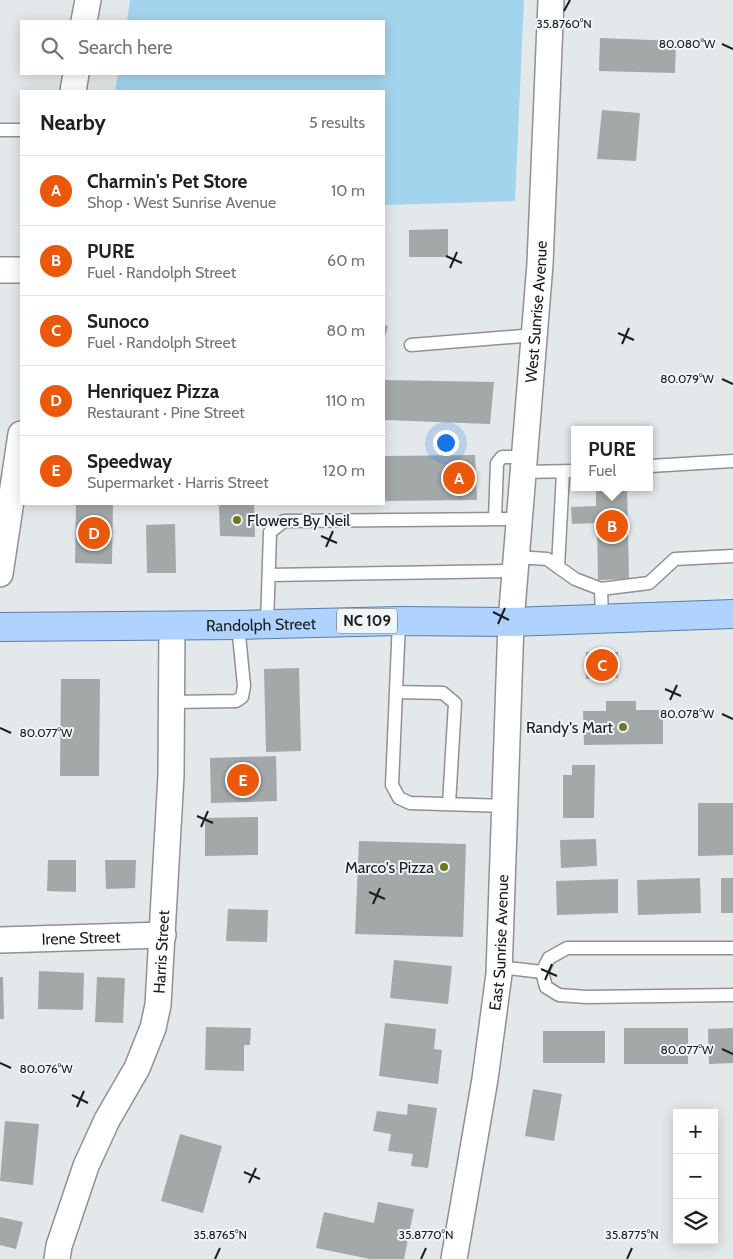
<!DOCTYPE html>
<meta charset="utf-8">
<style>
body{margin:0;font-family:Cabin,sans-serif;background:#f6f6f6;color:#202124}
.controls{position:absolute;right:15px;bottom:15px;display:grid;overflow:hidden;border-radius:0px;box-shadow:0 2px 12px #0003}
.controls button{width:45px;height:45px;display:grid;place-items:center;padding:0;border:0;border-bottom:1px solid #e0e0e0;background:#fff;color:#202124;font:25px sans-serif}
.you{position:absolute;left:445px;top:442px;width:18px;height:18px;margin:-12px;border:4px solid #fff;border-radius:50%;background:#1a73e8;box-shadow:0 0 0 8px #1a73e833}
.badge{display:grid;place-items:center;width:32px;height:32px;border-radius:50%;background:#ea580c;color:#fff;font-size:16px;font-weight:700}
.pin{position:absolute;translate:-50% -50%;border:2px solid #fff;box-shadow:0 1px 5px #0006}
.popup{position:absolute;left:571px;top:426px;width:82px;height:65px;box-sizing:border-box;display:grid;place-content:center;border-radius:0px;background:#fff;filter:drop-shadow(0 1px 4px #0005);font-size:16px;white-space:nowrap;color:#757577}
.popup b{font-size:19px;color:#202124}
.popup::after{content:'';position:absolute;left:50%;top:100%;margin-left:-10px;border:10px solid transparent;border-top-color:#fff}
.list{margin:0;padding:0;list-style:none}
h2{display:flex;justify-content:space-between;align-items:center;height:65px;margin:0;padding:0 20px;font-size:21px}
h2 small{font-size:16px;font-weight:400;color:#757577}
.list li{display:grid;grid-template-columns:32px 1fr auto;gap:15px;align-items:center;box-sizing:border-box;height:70px;padding:0 20px;border-top:1px solid #e0e0e0}
.list b{display:block;font-size:19px;white-space:nowrap}
.list p{margin:0;font-size:16px;white-space:nowrap;color:#757577}
.list em{font-size:16px;font-style:normal;color:#757577}
.icon{flex:none;width:28px;height:28px;fill:none;stroke:currentColor;stroke-width:2;stroke-linecap:round;stroke-linejoin:round}
.map{position:relative;flex:none;width:733px;height:1259px;overflow:hidden}
.search{position:absolute;background:#fff;box-shadow:0 2px 12px #0003;left:20px;top:20px;width:365px;height:55px;display:flex;align-items:center;gap:12px;box-sizing:border-box;padding:0 18px;border-radius:0px;color:#757577;font-size:19px}
.panel{position:absolute;background:#fff;box-shadow:0 2px 12px #0003;left:20px;top:90px;width:365px;height:415px;border-radius:0px}
.map>svg:first-child{display:block}
</style>
<div class="map">
<svg width="733" height="1259" viewBox="0 0 733 1259">
<rect width="100%" height="100%" fill="#e3e8ea"/>
<!-- green -->
<path fill="#a3d4ee" d="M130,0h394l-9,201 -131,4v-114h-269l3,-17h266v-53h-257z"/>
<!-- building -->
<path fill="#a3a8a9" d="M600,38l76,3 -1,32 -76,-2z
M602,110l38,3 -4,48 -39,-2z
M448,229v28h-39v-27z
M384,325l4,1 -4,15z
M384,380l110,2 -4,42 -106,-4z
M475,455l2,45 -93,1v-45z
M596,487h31l2,92 -31,1 -1,-57 -25,1 -1,-17 25,-1z
M76,504h37l-1,60 -37,-1z
M219,504h35l1,33 -35,-1z
M175,524l1,49h-29l-1,-48z
M586,652h32v26l-32,1z
M299,668l2,83 -35,1 -2,-83z
M61,679h39l-1,97h-39z
M606,701h30v9h27v34l-79,1 -1,-34h23z
M276,756l1,45 -66,2 -1,-45z
M572,765h23l-1,53h-31v-43h9z
M698,803h35v52l-35,1z
M258,817v38l-53,1v-38z
M596,839l1,27 -36,2 -1,-28z
M359,841l107,3 -3,93 -108,-3z
M48,860h28v32l-29,-1z
M105,860h31l-1,28 -29,1z
M700,878l1,35 -63,2 -1,-35z
M721,878h12v35h-12z
M618,879v34l-61,2 -1,-34z
M228,909l40,1 -1,32 -41,-1z
M394,960l58,6 -4,38 -58,-6z
M39,971l45,2 -1,37 -45,-1z
M0,977h3l1,42h-4z
M97,977l28,1 -2,45 -28,-1z
M385,1023l51,6 -2,20 8,1 -4,34 -59,-8z
M206,1027l45,1 -1,17h-6v26l-39,-1z
M624,1028h64v36h-64z
M733,1028v35l-24,1 -1,-35z
M543,1031h62v32h-62z
M533,1089l29,5 -8,47 -29,-5z
M408,1104l29,4 -9,60 -17,-2 2,-12 -25,-3 3,-17 -18,-3 4,-20 30,4z
M5,1121l34,3 -6,61 -33,-4z
M180,1134l42,12 -19,67 -42,-12z
M378,1202l36,7 -10,50h-34l-54,-11 8,-36 50,11z
M0,1217l23,5 -7,27 -16,-4z"/>
<g fill="none" stroke-linecap="round" stroke-linejoin="round">
<!-- lane casing -->
<g stroke="#8e9294" stroke-width="15">
<path id="lane" d="M0,130h21
M411,345l124,-10
M650,466l83,-5
M523,472l51,-1
M495,519l2,-56 5,-6h23
M516,557l31,2 28,20 26,10 48,-6 26,-24 58,-3
M558,567l5,-95
M269,575l246,-4
M601,589l1,29
M399,621l-7,164 7,13 11,5 96,3
M267,624l3,-92 14,-11 235,-2
M396,692l47,1 12,10 -6,101
M172,702l64,-1 6,-4 2,-11 -6,-61
M733,948h-166l-18,10 -7,14 4,15 13,8 27,2 147,-2
M500,967l42,5"/>
</g>
<!-- street casing -->
<g stroke="#8e9294" stroke-width="28">
<g id="street">
<path d="M84,21l4,-21"/>
<path d="M73,91l3,-17"/>
<path d="M0,270h21"/>
<path d="M0,574l21,-140"/>
<path id="s1" d="M0,940l163,-5"/>
<path id="s2" d="M57,1259l2,-13 27,-80 21,-46 30,-52 16,-40 5,-23 13,-230 1,-150"/>
<path id="s3" d="M454,1259l31,-180 14,-105 12,-352 29,-358 11,-264"/>
</g>
</g>
<!-- primary casing -->
<g stroke="#587faf" stroke-width="30">
<g id="primary">
<path id="s4" d="M0,627l238,-2 161,-4 112,1 222,-8"/>
</g>
</g>
<!-- lane -->
<use href="#lane" stroke="#fff" stroke-width="12"/>
<!-- street -->
<use href="#street" stroke="#fff" stroke-width="25"/>
<!-- primary -->
<use href="#primary" stroke="#afd2fe" stroke-width="28"/>
</g>
<!-- ticks -->
<path fill="none" stroke="#1b1d1e" stroke-width="2" d="M564,11l6,-11M722,44l11,5M446,256l16,7M450,268l7,-16M618,333l16,7M622,344l7,-16M722,379l11,5M321,536l16,7M326,547l7,-16M493,612l16,8M498,624l7,-16M665,689l16,7M670,700l7,-15M722,714l11,5M0,728l11,5M197,816l16,7M201,827l7,-16M369,892l16,7M373,904l7,-16M541,969l16,7M545,980l7,-16M722,1049l11,5M0,1063l11,5M72,1095l16,8M77,1107l7,-16M244,1172l16,7M249,1183l7,-15M215,1259l5,-11M421,1259l5,-11M627,1259l5,-11"/>
<!-- markers -->
<g fill="#72771f" stroke="#f0f5f7" stroke-width="2">
<circle cx="237" cy="520" r="5"/>
<circle cx="623" cy="727" r="5"/>
<circle cx="444" cy="867" r="5"/>
</g>
<g text-anchor="middle" dominant-baseline="central" stroke-width="4" stroke-linejoin="round" paint-order="stroke">
<!-- shield labels -->
<rect fill="#f0f5f7" stroke="#5b5e5f" stroke-width="1" x="337" y="608.5" width="60" height="25" rx="4"/>
<g font-size="15" font-weight="bold" fill="#1b1d1e">
<text x="367" y="621">NC 109</text>
</g>
<!-- street labels -->
<g font-size="16" fill="#1b1d1e" stroke="#f0f5f7">
<text stroke="none"><textPath href="#s3" startOffset="952">West Sunrise Avenue</textPath></text>
<text stroke="none"><textPath href="#s4" startOffset="261">Randolph Street</textPath></text>
<text stroke="none"><textPath href="#s1" startOffset="81">Irene Street</textPath></text>
<text stroke="none"><textPath href="#s3" startOffset="320">East Sunrise Avenue</textPath></text>
<text stroke="none"><textPath href="#s2" startOffset="328">Harris Street</textPath></text>
</g>
<!-- poi labels -->
<g font-size="16" fill="#1b1d1e" stroke="#f0f5f7" text-anchor="end">
<text x="247" y="520" text-anchor="start">Flowers By Neil</text>
<text x="613" y="727">Randy's Mart</text>
<text x="434" y="867">Marco's Pizza</text>
</g>
</g>
<g font-size="12" text-anchor="middle" fill="#1b1d1e" stroke="#f0f5f7" stroke-width="4" stroke-linejoin="round" paint-order="stroke">
<text x="564" y="28">35.8760°N</text>
<text x="687" y="48">80.080°W</text>
<text x="687" y="383">80.079°W</text>
<text x="687" y="718">80.078°W</text>
<text x="46" y="737">80.077°W</text>
<text x="687" y="1054">80.077°W</text>
<text x="46" y="1073">80.076°W</text>
<text x="220" y="1239">35.8765°N</text>
<text x="426" y="1239">35.8770°N</text>
<text x="632" y="1239">35.8775°N</text>
</g>
</svg>
<div class="controls">
<button>+</button>
<button>−</button>
<button><svg class="icon" aria-label="layers" viewBox="0 0 24 24"><path d="M12 4l9 5-9 5-9-5zM3 14l9 5 9-5"/></svg></button>
</div>
<div class="you"></div>
<div class="pin badge" style="left:459px;top:478px">A</div>
<div class="pin badge" style="left:612px;top:526px">B</div>
<div class="popup"><b>PURE</b>Fuel</div>
<div class="pin badge" style="left:602px;top:665px">C</div>
<div class="pin badge" style="left:94px;top:533px">D</div>
<div class="pin badge" style="left:243px;top:780px">E</div>
<div class="search"><svg class="icon" aria-label="search" viewBox="0 0 24 24"><circle cx="10" cy="10" r="6"/><path d="M15 15l6 6"/></svg>Search here</div>
<section class="panel">
<h2>Nearby<small>5 results</small></h2>
<ul class="list">
<li><span class="badge">A</span><div><b>Charmin's Pet Store</b><p>Shop · West Sunrise Avenue</p></div><em>10 m</em></li>
<li><span class="badge">B</span><div><b>PURE</b><p>Fuel · Randolph Street</p></div><em>60 m</em></li>
<li><span class="badge">C</span><div><b>Sunoco</b><p>Fuel · Randolph Street</p></div><em>80 m</em></li>
<li><span class="badge">D</span><div><b>Henriquez Pizza</b><p>Restaurant · Pine Street</p></div><em>110 m</em></li>
<li><span class="badge">E</span><div><b>Speedway</b><p>Supermarket · Harris Street</p></div><em>120 m</em></li>
</ul>
</section>
</div>
